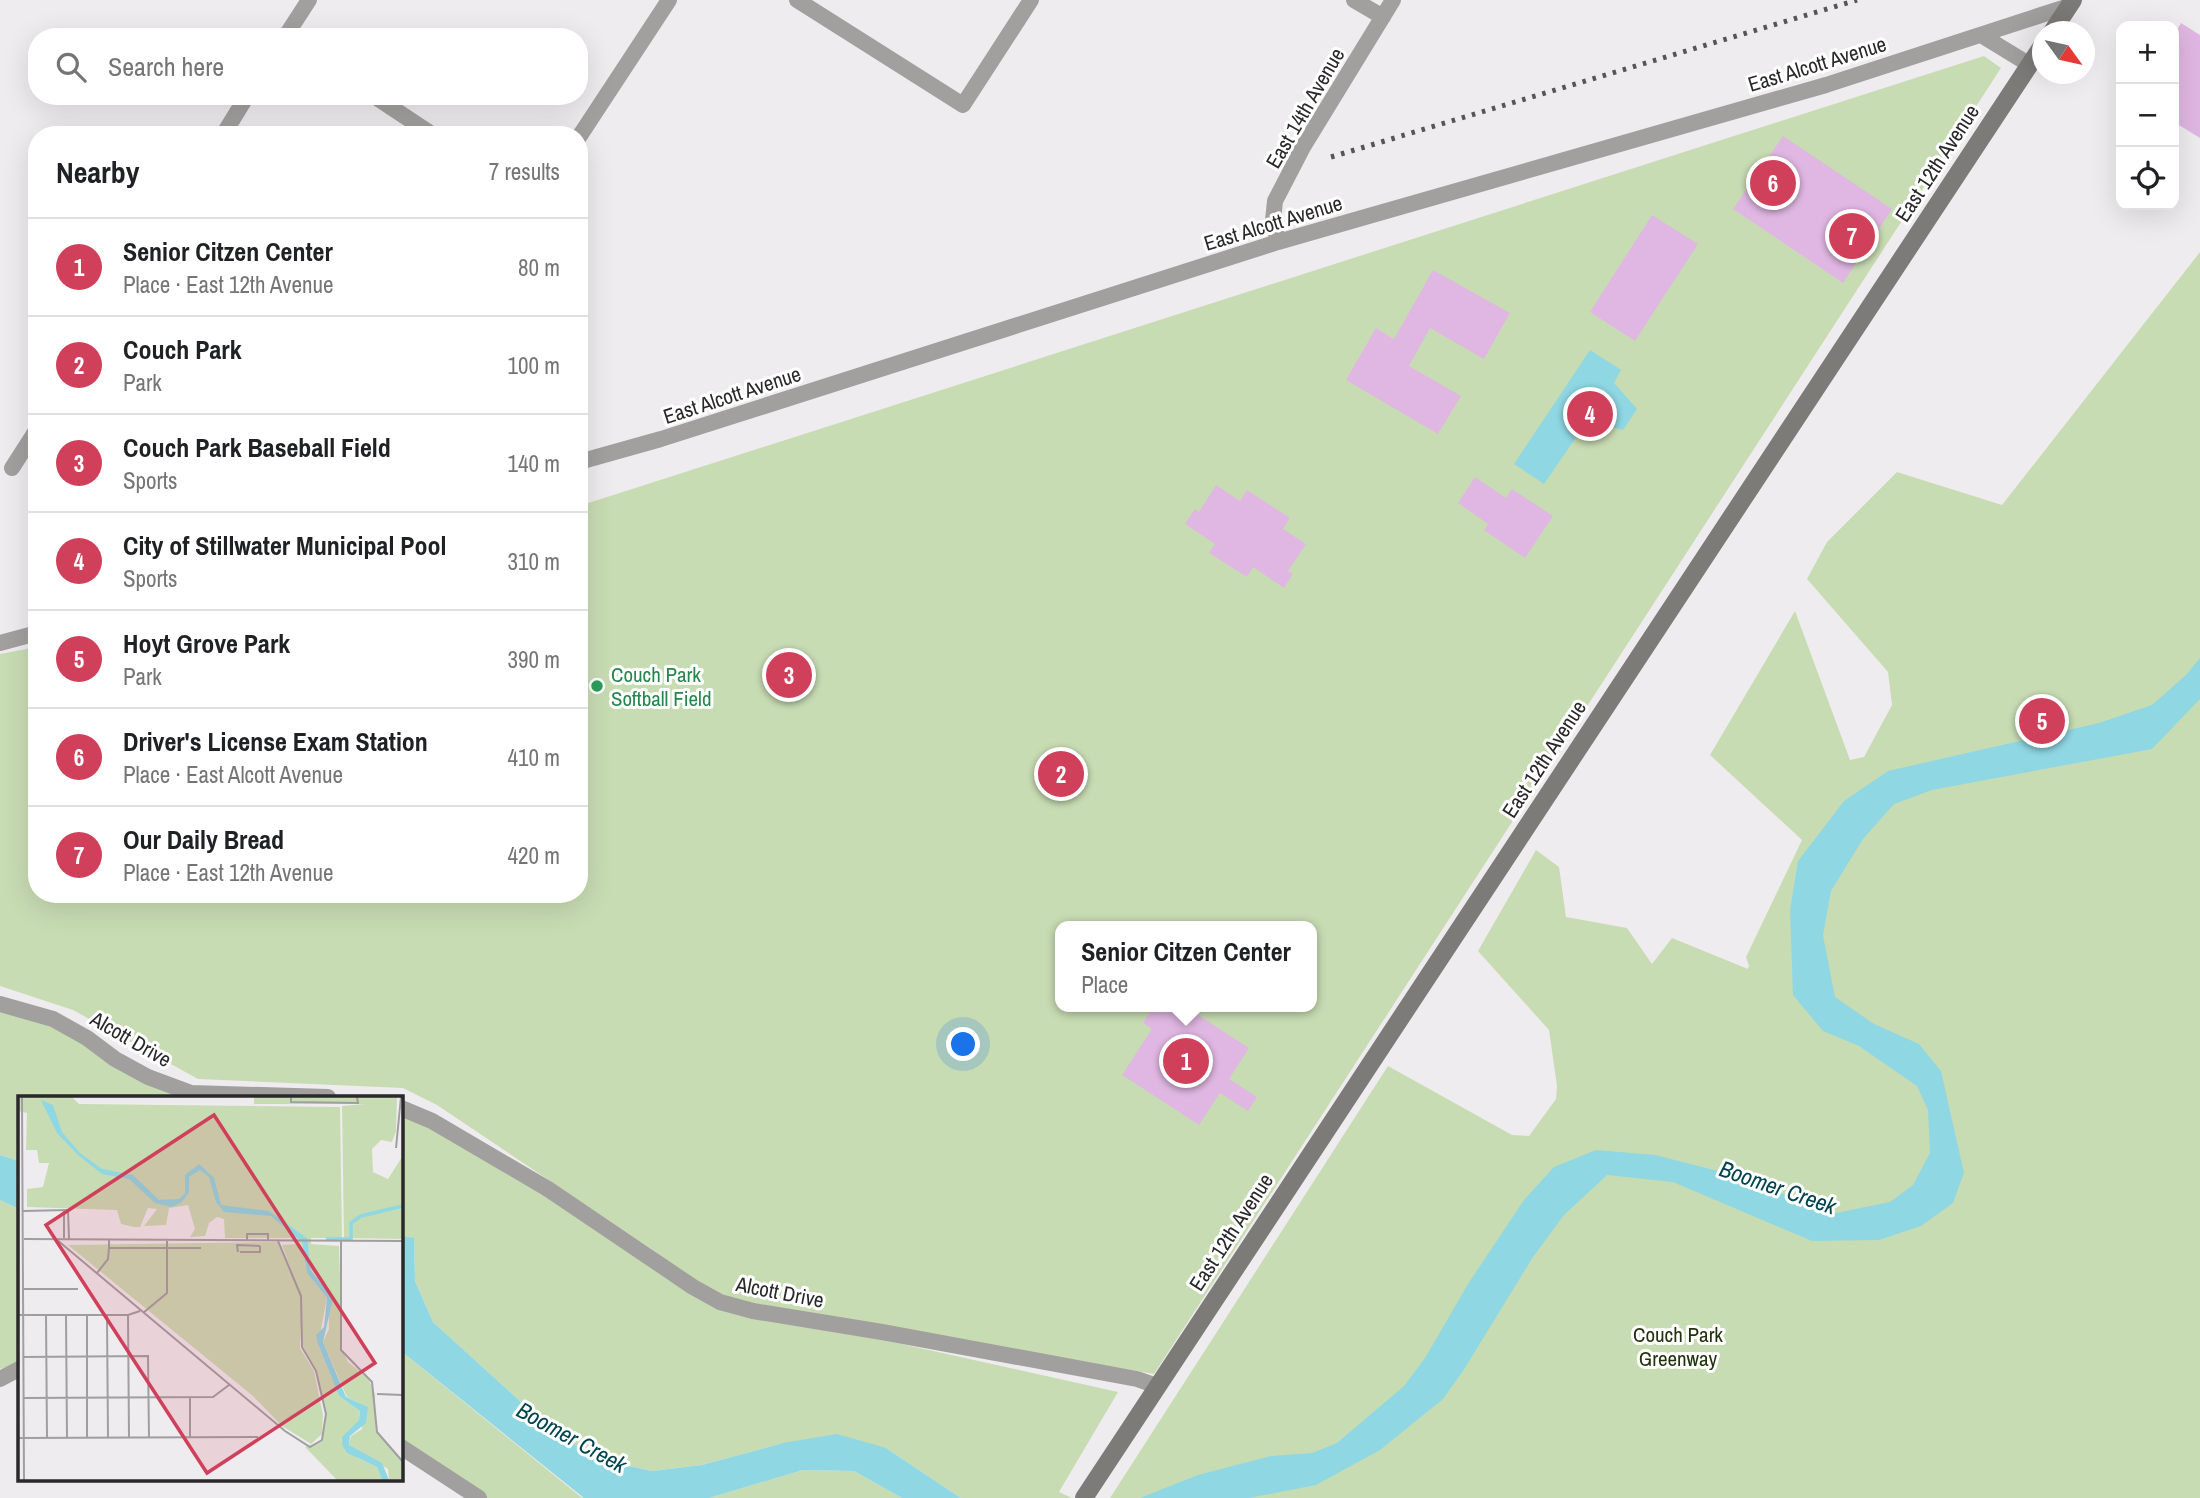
<!DOCTYPE html>
<meta charset="utf-8">
<style>
body{margin:0;font-family:"Archivo Narrow",sans-serif;background:#f2f2f2;color:#202124}
.controls{position:absolute;right:21px;top:21px;display:grid;overflow:hidden;border-radius:14px;box-shadow:0 7px 28px #0002}
.controls button{width:63px;height:63px;display:grid;place-items:center;padding:0;border:0;border-bottom:2px solid #e0e0e0;background:#fff;color:#202124;font:35px sans-serif}
.compass{position:absolute;left:2032px;top:21px;width:63px;height:63px;border-radius:50%;background:#fff;box-shadow:0 7px 28px #0002;rotate:123deg}
.you{position:absolute;left:964px;top:1045px;width:24px;height:24px;margin:-18px;border:5px solid #fff;border-radius:50%;background:#1a73e8;box-shadow:0 0 0 10px #1a73e833}
.badge{display:grid;place-items:center;width:46px;height:46px;border-radius:50%;background:#d0405b;color:#fff;font-size:23px;font-weight:700}
.pin{position:absolute;translate:-50% -50%;border:4px solid #fff;box-shadow:0 2px 7px #0006}
.popup{position:absolute;left:1055px;top:921px;width:262px;height:91px;box-sizing:border-box;display:grid;place-content:center;border-radius:14px;background:#fff;filter:drop-shadow(0 2px 5px #0005);font-size:23px;white-space:nowrap;color:#757577}
.popup b{font-size:26px;color:#202124}
.popup::after{content:'';position:absolute;left:50%;top:100%;margin-left:-14px;border:14px solid transparent;border-top-color:#fff}
.list{margin:0;padding:0;list-style:none}
h2{display:flex;justify-content:space-between;align-items:center;height:91px;margin:0;padding:0 28px;font-size:30px}
h2 small{font-size:23px;font-weight:400;color:#757577}
.list li{display:grid;grid-template-columns:46px 1fr auto;gap:21px;align-items:center;box-sizing:border-box;height:98px;padding:0 28px;border-top:2px solid #e0e0e0}
.list b{display:block;font-size:26px;white-space:nowrap}
.list p{margin:0;font-size:23px;white-space:nowrap;color:#757577}
.list em{font-size:23px;font-style:normal;color:#757577}
.icon{flex:none;width:38px;height:38px;fill:none;stroke:currentColor;stroke-width:2;stroke-linecap:round;stroke-linejoin:round}
.map{position:relative;flex:none;width:2200px;height:1498px;overflow:hidden}
.search{position:absolute;background:#fff;box-shadow:0 7px 28px #0002;left:28px;top:28px;width:560px;height:77px;display:flex;align-items:center;gap:18px;box-sizing:border-box;padding:0 24px;border-radius:28px;color:#757577;font-size:26px}
.panel{position:absolute;background:#fff;box-shadow:0 7px 28px #0002;left:28px;top:126px;width:560px;height:777px;border-radius:28px}
.map>svg:first-child{display:block}
</style>
<div class="map">
<svg width="2200" height="1498" viewBox="0 0 2200 1498">
<rect width="100%" height="100%" fill="#efecef"/>
<!-- green -->
<path fill="#c8dcb3" fill-rule="evenodd" d="M1984,56l17,12 -847,1306 -419,-74 18,11 365,81 -59,100 13,6h-111l-75,-50 -103,-5 -81,22 -50,6 -51,-11 -48,-29 -120,-109 -18,-41 -1,-42 -13,-3v-121l31,6 227,133 -222,-149 -34,-17 -205,-9 -125,-69 -73,-24v-332l37,-7v247h542v-388zM1060,926h252v81h-252z
M2200,252v1246h-1090l278,-432 124,69 17,1 27,-37 1,-13 -8,-56 -71,-79 58,-101 23,17 7,50 61,11 25,36 20,-26 76,31 1,-3 -3,-9 56,-117 -92,-85 85,-144 55,149 14,-3 28,-52 -4,-33 -81,-93 20,-37 70,-70 105,33z
M0,1008l53,11 138,74 124,4h-296v64l-19,-6z
M0,1200l19,9v154l-19,6z
M401,1351l180,146 3,1h-107l-76,-47z
M803,1470l51,1 48,27h-193z"/>
<!-- water -->
<path fill="#8fd7e3" d="M1590,350l31,20 -7,13 23,26 -14,21 -35,-10 -44,64 -30,-20z
M2200,658v41l-48,50 -220,41 -38,14 -31,35 -32,52 -8,44 12,62 39,27 45,20 22,27 23,102 -11,30 -32,23 -42,14 -67,1 -139,-59 -66,-7 -43,40 -31,42 -70,114 -20,28 -63,51 -64,35 -67,13h-109l58,-23 73,-19 41,-3 25,-10 67,-57 21,-28 43,-74 56,-84 30,-33 42,-17 59,5 63,16 118,42 54,-11 23,-17 17,-32 -2,-43 -11,-24 -58,-40 -36,-15 -30,-36 -3,-85 8,-49 46,-60 44,-30 211,-48 53,-18 34,-30z
M0,1155l19,6v48l-19,-9z
M401,1236l13,2 1,43 18,41 120,109 48,29 51,11 50,-6 81,-22 54,-9 49,14 75,50h-59l-48,-27 -51,-1 -94,28h-125l-183,-147z"/>
<!-- building -->
<path fill="#e0b7e2" d="M2181,23l19,12v103l-26,-16v-87z
M1783,136l109,73 -49,74 -110,-74z
M1652,215l46,29 -63,97 -45,-29z
M1433,270l77,43 -26,46 -54,-31 -21,38 52,30 -23,38 -92,-54 30,-52 18,11z
M1475,477l31,21 6,-9 41,27 -28,42 -41,-28 4,-6 -30,-21z
M1216,485l24,16 7,-11 43,28 -7,11 23,15 -18,27 5,3 -9,14 -31,-21 -6,10 -38,-24 6,-9 -30,-20 10,-15 4,3z
M1153,1007h33l63,41 -20,31 28,18 -9,14 -28,-18 -21,32 -77,-50 30,-46 -9,-6z"/>
<g fill="none" stroke-linecap="round" stroke-linejoin="round">
<!-- street -->
<path stroke="#a1a09e" stroke-width="16" d="M797,0l166,105 68,-105
M1354,0l29,17
M1981,35l49,30
M285,37l24,-37
M374,96l59,39
M223,135l24,-39
M579,137l90,-137
M1278,242l-5,-22 2,-19 28,-54 90,-147
M579,462l82,-23 617,-197 548,-157 243,-79
M12,468l25,-39
M0,643l37,-10
M0,1004l53,15 34,19 28,21 33,18 43,16 137,4
M401,1108l31,13 116,68 145,98 27,15 33,9 129,21 255,47 20,7
M0,1379l19,-10
M401,1447l78,51"/>
<!-- secondary -->
<path stroke="#7c7b78" stroke-width="18" d="M2052,32l21,-32
M1084,1498l958,-1452"/>
<!-- rail -->
<path stroke="#565556" stroke-width="5" stroke-dasharray="3.5 7" stroke-linecap="butt" d="M1331,157l526,-157"/>
</g>
<!-- markers -->
<circle fill="#2e9e5b" stroke="#fff" stroke-width="2.5" cx="597" cy="686" r="7"/>
<g text-anchor="middle" dominant-baseline="central" stroke-width="6" stroke-linejoin="round" paint-order="stroke">
<!-- street labels -->
<g font-size="21" fill="#2a292a" stroke="#fff">
<text transform="translate(1817 64) rotate(-17)">East Alcott Avenue</text>
<text transform="translate(1305 108) rotate(-60)">East 14th Avenue</text>
<text transform="translate(1937 163) rotate(-57)">East 12th Avenue</text>
<text transform="translate(1273 223) rotate(-17)">East Alcott Avenue</text>
<text transform="translate(732 395) rotate(-18)">East Alcott Avenue</text>
<text transform="translate(1544 759) rotate(-57)">East 12th Avenue</text>
<text transform="translate(131 1039) rotate(30)">Alcott Drive</text>
<text transform="translate(1231 1232) rotate(-57)">East 12th Avenue</text>
<text transform="translate(780 1292) rotate(11)">Alcott Drive</text>
</g>
<!-- leisure labels -->
<g font-size="21" fill="#27864d" stroke="#fff" text-anchor="start">
<text x="611" y="674">Couch Park<tspan x="611" dy="24">Softball Field</tspan></text>
</g>
<!-- park labels -->
<g font-size="21" fill="#22320d" stroke="#fff">
<text x="1678" y="1334">Couch Park<tspan x="1678" dy="24">Greenway</tspan></text>
</g>
<!-- water labels -->
<g font-size="23" font-style="italic" fill="#00444d" stroke="#fff">
<text transform="translate(1778 1187) rotate(19)">Boomer Creek</text>
<text transform="translate(572 1437) rotate(29)">Boomer Creek</text>
</g>
</g>
<!-- overview -->
<g transform="translate(18 1096)">
<rect width="385" height="385" fill="#efecef"/>
<path d="M0,1h54l7,7 261,3 2,131h-31v6l28,2 3,104 6,12 20,16 7,16 1,38 25,29 2,19h-14l-1,-11 -39,-24 2,-9 11,-7 1,-24 -16,-8 -24,-55 6,-13 -1,-42 -18,-18 -2,-30 -6,3 5,31 20,25 -9,46 21,52 21,15 -1,9 -18,20 16,18 20,9 5,13h-45l-32,-33 17,-6 4,-27 -10,-43 -15,-29 -1,-20v26l14,23 9,44 -1,19 -11,10 -29,-18 -29,-30 -185,-151 209,-3 22,50 -17,-47 15,-1 -1,-6h-71l-1,-19 -7,-2 -8,6 -4,13 -15,1 5,-8 -7,-24 -19,3 -3,17 -22,1 13,-17 -9,-1 -8,19h-6l-13,-3 -4,-14 -90,-3v-18l16,-2 6,-24h-10l-2,-13h-11l1,-37 -9,-2zM236,1h143l-1,34 -4,11 -11,-2 -9,9 1,23 15,7 14,-22 1,-24v106l-59,-1 -2,-132 23,-2h-111z" fill="#c8dcb3"/>
<path d="M23,4l12,5 9,27 18,21 22,16 31,6 26,25 20,-1 6,-6v-18l14,-11 15,14 7,27 48,6 39,28 2,30 23,29 -10,44 23,55 22,10 -2,16 -16,13 -1,9 33,18 7,17h-7l-5,-13 -30,-14 -5,-8v-8l17,-17 1,-9 -21,-15 -21,-52 -2,-9 8,-8 3,-29 -20,-25 -5,-31 -31,-26 -47,-4 -8,-10 -7,-25 -9,-7 -11,7v15l-7,10 -10,5 -17,-4 -26,-24 -27,-5 -24,-19 -21,-22z" fill="#8fd7e3"/>
<path fill="none" stroke="#8fd7e3" stroke-width="3.5" d="M308,143h25v-16l10,-7 42,-10"/>
<path fill="none" stroke="#a09ea0" stroke-width="2" d="M4,1l2,383M273,1v5l67,1 -1,-6M378,52l5,-51M46,113v29M5,115l45,-1 1,29M6,143l379,2M38,143l229,192 25,16 12,-7 4,-26 -10,-43 -14,-24 -1,-51 -23,-55M91,143v9h92M229,145v-7h21v7M323,145v109l31,32 5,50 26,30M220,156l-1,-7 23,1M222,156h20v-6M79,177l11,-14 1,-11M5,193h55M125,217l24,-20v-53M0,219h110l12,-4M28,219l1,123M48,219l1,123M110,219l1,123M89,220l1,122M5,261l125,-1 1,82M359,298l26,1M5,302l190,-1 16,-12M0,342l240,-1M69,342v-122M172,342v-40"/>
<path fill="#d0405b" fill-opacity="0.15" stroke="#d0405b" stroke-width="3.5" d="M196,19l161,248 -168,110 -161,-248z"/>
<rect width="385" height="385" fill="none" stroke="#2a292a" stroke-width="3.5"/>
</g>
</svg>
<div class="controls">
<button>+</button>
<button>−</button>
<button><svg class="icon" aria-label="locate" viewBox="0 0 24 24"><circle cx="12" cy="12" r="6"/><path d="M12 2v4M12 18v4M2 12h4M18 12h4"/></svg></button>
</div>
<svg class="compass" viewBox="-18 -18 36 36"><path d="M0-13l5 13h-10z" fill="#e53935"/><path d="M0 13l5-13h-10z" fill="#757577"/></svg>
<div class="you"></div>
<div class="pin badge" style="left:1186px;top:1061px">1</div>
<div class="popup"><b>Senior Citzen Center</b>Place</div>
<div class="pin badge" style="left:1061px;top:774px">2</div>
<div class="pin badge" style="left:789px;top:675px">3</div>
<div class="pin badge" style="left:1590px;top:414px">4</div>
<div class="pin badge" style="left:2042px;top:721px">5</div>
<div class="pin badge" style="left:1773px;top:183px">6</div>
<div class="pin badge" style="left:1852px;top:236px">7</div>
<div class="search"><svg class="icon" aria-label="search" viewBox="0 0 24 24"><circle cx="10" cy="10" r="6"/><path d="M15 15l6 6"/></svg>Search here</div>
<section class="panel">
<h2>Nearby<small>7 results</small></h2>
<ul class="list">
<li><span class="badge">1</span><div><b>Senior Citzen Center</b><p>Place · East 12th Avenue</p></div><em>80 m</em></li>
<li><span class="badge">2</span><div><b>Couch Park</b><p>Park</p></div><em>100 m</em></li>
<li><span class="badge">3</span><div><b>Couch Park Baseball Field</b><p>Sports</p></div><em>140 m</em></li>
<li><span class="badge">4</span><div><b>City of Stillwater Municipal Pool</b><p>Sports</p></div><em>310 m</em></li>
<li><span class="badge">5</span><div><b>Hoyt Grove Park</b><p>Park</p></div><em>390 m</em></li>
<li><span class="badge">6</span><div><b>Driver's License Exam Station</b><p>Place · East Alcott Avenue</p></div><em>410 m</em></li>
<li><span class="badge">7</span><div><b>Our Daily Bread</b><p>Place · East 12th Avenue</p></div><em>420 m</em></li>
</ul>
</section>
</div>
